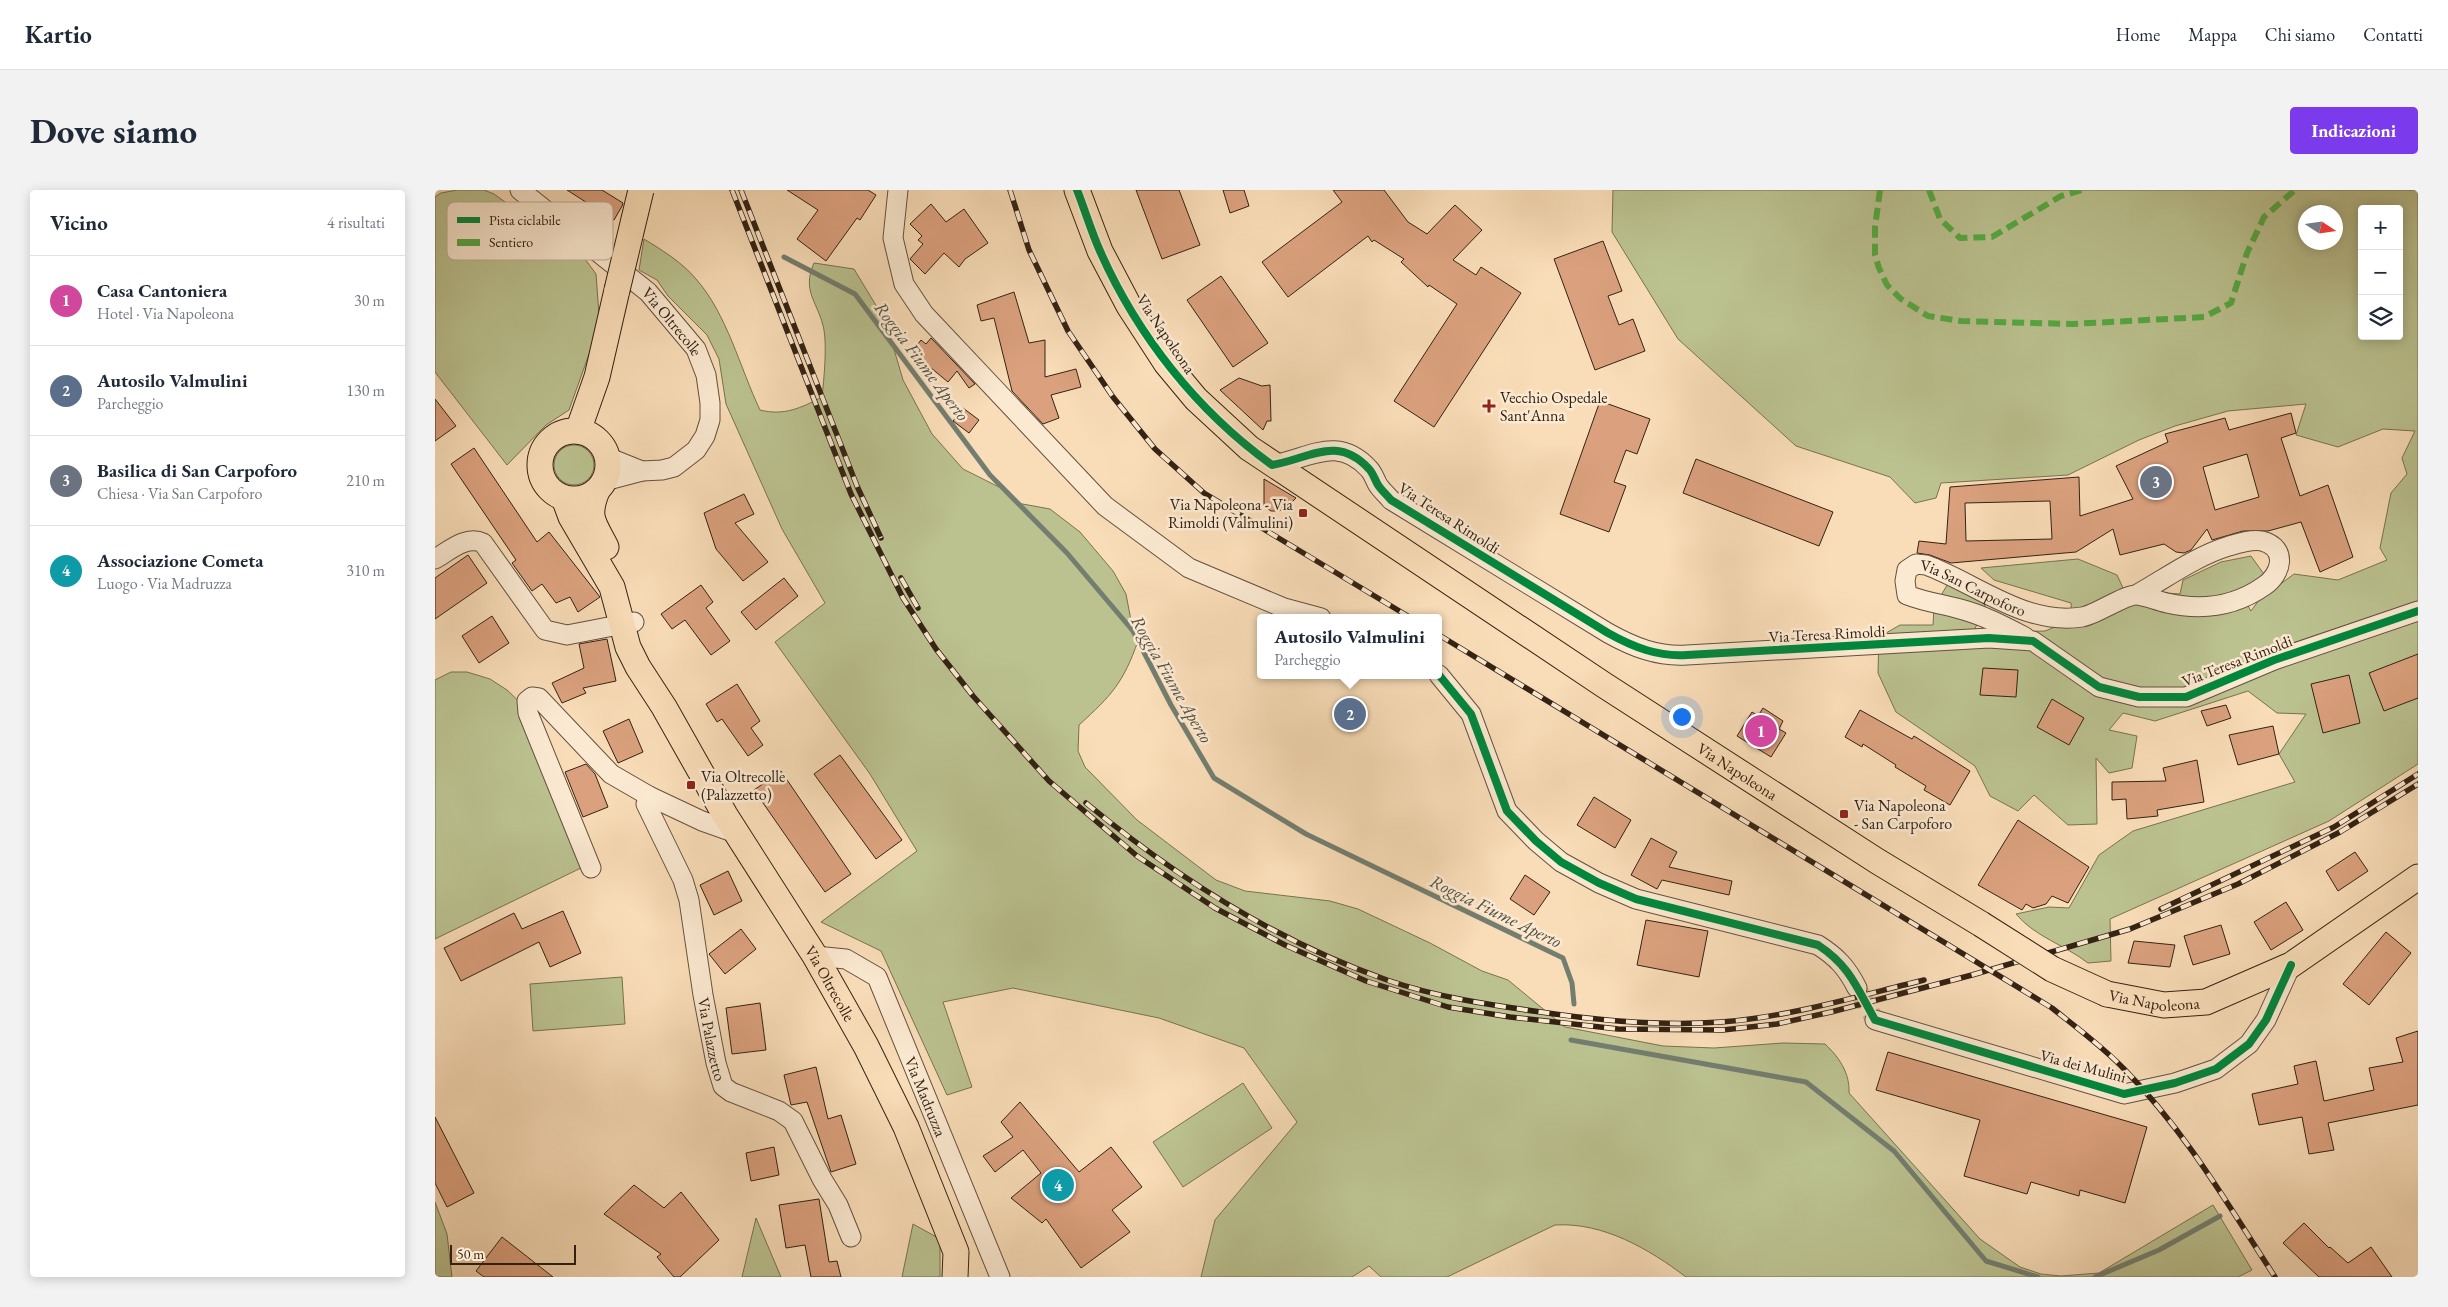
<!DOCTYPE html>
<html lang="it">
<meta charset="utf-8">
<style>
body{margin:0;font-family:"EB Garamond",serif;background:#f2f2f3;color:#1f2937}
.controls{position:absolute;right:15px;top:15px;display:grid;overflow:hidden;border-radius:5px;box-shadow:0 2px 12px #0003}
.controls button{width:45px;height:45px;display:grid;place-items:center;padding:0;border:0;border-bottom:1px solid #e0e1e3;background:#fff;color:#1f2937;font:25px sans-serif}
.compass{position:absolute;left:1863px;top:15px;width:45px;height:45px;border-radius:50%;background:#fff;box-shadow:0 2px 12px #0003;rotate:102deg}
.scale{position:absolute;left:15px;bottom:12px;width:126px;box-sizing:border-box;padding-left:5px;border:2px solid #332214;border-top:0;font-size:14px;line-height:18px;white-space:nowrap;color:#332214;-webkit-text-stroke:4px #fbe9d1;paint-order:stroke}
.you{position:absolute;left:1246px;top:526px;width:18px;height:18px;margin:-12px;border:4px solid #fff;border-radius:50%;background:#1a73e8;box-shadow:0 0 0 8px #1a73e833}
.badge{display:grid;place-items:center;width:32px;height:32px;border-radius:50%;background:#7c3aed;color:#fff;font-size:16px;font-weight:700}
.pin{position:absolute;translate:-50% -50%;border:2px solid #fff;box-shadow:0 1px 5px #0006}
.popup{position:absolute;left:822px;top:424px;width:185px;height:65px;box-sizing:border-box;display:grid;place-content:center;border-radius:5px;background:#fff;filter:drop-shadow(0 1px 4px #0005);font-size:16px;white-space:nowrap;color:#747a83}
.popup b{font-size:19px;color:#1f2937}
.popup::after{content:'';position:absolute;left:50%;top:100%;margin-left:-10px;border:10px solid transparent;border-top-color:#fff}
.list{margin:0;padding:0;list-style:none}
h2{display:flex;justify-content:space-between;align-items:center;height:65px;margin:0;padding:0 20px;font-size:21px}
h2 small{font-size:16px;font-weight:400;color:#747a83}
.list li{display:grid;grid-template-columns:32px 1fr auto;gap:15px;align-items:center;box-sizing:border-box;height:90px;padding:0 20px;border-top:1px solid #e0e1e3}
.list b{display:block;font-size:19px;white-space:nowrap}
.list p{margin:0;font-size:16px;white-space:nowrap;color:#747a83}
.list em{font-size:16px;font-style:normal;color:#747a83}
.icon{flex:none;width:28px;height:28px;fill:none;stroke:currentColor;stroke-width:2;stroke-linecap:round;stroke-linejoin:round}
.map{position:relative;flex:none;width:1983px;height:1087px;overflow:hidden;border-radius:5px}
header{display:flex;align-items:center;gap:30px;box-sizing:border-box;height:70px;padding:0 25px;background:#fff;border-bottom:1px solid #e0e1e3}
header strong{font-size:24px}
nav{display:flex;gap:28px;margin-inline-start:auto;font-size:18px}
.intro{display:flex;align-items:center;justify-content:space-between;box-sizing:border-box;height:120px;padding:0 30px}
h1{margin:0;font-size:35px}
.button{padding:12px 22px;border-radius:5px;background:#7c3aed;color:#fff;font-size:18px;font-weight:700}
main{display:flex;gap:30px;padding:0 30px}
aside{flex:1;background:#fff;border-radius:5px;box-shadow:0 2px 12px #0003}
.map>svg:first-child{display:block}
</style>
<header>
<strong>Kartio</strong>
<nav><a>Home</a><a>Mappa</a><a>Chi siamo</a><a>Contatti</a></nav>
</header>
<div class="intro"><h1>Dove siamo</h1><a class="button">Indicazioni</a></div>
<main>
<aside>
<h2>Vicino<small>4 risultati</small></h2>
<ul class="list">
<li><span class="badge" style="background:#d1479c">1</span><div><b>Casa Cantoniera</b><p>Hotel · Via Napoleona</p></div><em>30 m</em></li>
<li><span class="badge" style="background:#5c6f8a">2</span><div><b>Autosilo Valmulini</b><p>Parcheggio</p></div><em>130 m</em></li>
<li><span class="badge" style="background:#6b7280">3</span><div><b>Basilica di San Carpoforo</b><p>Chiesa · Via San Carpoforo</p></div><em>210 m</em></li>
<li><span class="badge" style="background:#0f9aa8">4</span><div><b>Associazione Cometa</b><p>Luogo · Via Madruzza</p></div><em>310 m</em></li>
</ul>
</aside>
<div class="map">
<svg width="1983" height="1087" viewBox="0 0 1983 1087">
<rect width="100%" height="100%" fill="#f9ddb8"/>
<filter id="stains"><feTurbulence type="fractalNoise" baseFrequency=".004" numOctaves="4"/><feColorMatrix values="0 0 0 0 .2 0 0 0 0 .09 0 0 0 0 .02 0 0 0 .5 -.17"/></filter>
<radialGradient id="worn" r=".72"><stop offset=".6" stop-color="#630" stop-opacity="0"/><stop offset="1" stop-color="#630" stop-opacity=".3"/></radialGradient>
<!-- green -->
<path fill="#bbc290" stroke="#777252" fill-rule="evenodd" d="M22,0h27l10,4 91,65 11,15 3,41 -6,28 -24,67 -23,15 -39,40 -72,-93v-175l6,-4z
M1178,0h805v574l-89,57 -219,98 1,42 -23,2c-23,-18 -53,-26 -72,-49l33,-7 20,1 30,-53 34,-24 162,-49 -16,-28 27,-40 -29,-1 -29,-22 -93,30 -32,-8 -14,17 28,6 -5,32 -23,5 -13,-15 1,66 -29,1 -34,-30 -16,16 -28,-15 -15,-30 -79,-54 -18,-39 1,-36 21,-12h33l1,-18 15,-25 36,13v12l-12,26 72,-2 27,-11 -1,-17 -77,-23 -13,-12 97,-9 39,16 13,28 22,-11 28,2 3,-14 38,-18 30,-6 15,21 -25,17 10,17 8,-11 35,-26 44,6 49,-20 -7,-12 11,-55 16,-19 -5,-16 13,-27 -32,-2 -45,18 -42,-12 10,-31 -78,7 -53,15 -36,14 -71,35 -127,8 -5,15 -21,5 -25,-26 -94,-31 -118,-107 -66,-107zM1927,19h37v127h-37zM1870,22h30v30h-30z
M209,49c18,11 39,24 52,40 31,35 44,89 64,131 24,6 41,-2 62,-13 2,-18 5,-50 2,-67 -5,-27 -23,-38 -10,-67l40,6 32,53 17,58 29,54 31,35 42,21 12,13 33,6 30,23 33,39 13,23 7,37 5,10c-15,42 -26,54 -59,84l-1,26 7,16 52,53 79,60 29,11 85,10 28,8 72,34 52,28 26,9 57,47 98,19 51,2 69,-5 42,1c14,13 25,29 24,49l131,146 40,28 21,7 20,2 38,-3 114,-68 39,65 -14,7h-552c-37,-28 -83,-55 -131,-52l-108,52h-66l-12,-11 -17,11h-151l14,-57 82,-98 -53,-74 -85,-30 -146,-30 -70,14 29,85 -25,8 -66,-144 -60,-29 96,-71 -47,-77 -95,-132 50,-39 -43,-74 -56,-125 -7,-45 -12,-24 -39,-39 -11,-16 -18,-10z
M119 275a20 20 0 1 1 40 0a20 20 0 1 1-40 0Z
M16,482h16l23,7 17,11 21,20 55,157 -148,72v-259z
M187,787l3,47 -92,7 -3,-47z
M808,893l29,45 -89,59 -30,-45z
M0,1012l12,32 5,43h-17z
M321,1028l25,59h-39z
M478,1034l27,15v38h-38z"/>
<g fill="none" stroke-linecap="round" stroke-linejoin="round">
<!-- stream -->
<path stroke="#737e70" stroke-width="5" d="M349,67l71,37 135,181 77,78 66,78 38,74 43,73 92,56 257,124 9,25 2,21
M1136,850l235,42 88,69 92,110 52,16
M1660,1087l64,-27 61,-34"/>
</g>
<!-- building -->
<path fill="#dba17e" stroke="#332214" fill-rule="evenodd" d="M132,0h35l21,13 -1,3 -8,14z
M352,0h81l8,5 -16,25 -3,-2 -31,43 -29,-22 21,-29z
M701,0h43l21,55 -38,14z
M788,0h21l5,16 -19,7z
M898,0h51l24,32 19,12 28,-29 27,25 -29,30 23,15 5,-8 40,26 -87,134 -40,-26 63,-97 -28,-19 -1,2 -27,-25 3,-3 -30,-19 -2,2 -4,-6 -80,61 -26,-35 80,-60z
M496,14l15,18 18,-13 24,34 -23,16 -6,8 -15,-14 -19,21 -15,-15 13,-15 -5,-4 4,-4 -12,-12z
M1168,51l19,50 -14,5 11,29 14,-6 12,32 -50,19 -41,-111z
M786,86l47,67 -35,24 -46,-67z
M579,102l15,51 16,-3v37l31,-8 5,18 -30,8 8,23 -16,6 -31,-33 -18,-73 -13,3 -4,-16z
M496,148l44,46 -6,4 -12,-17 -9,11 -36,-30 9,-12 5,4z
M804,188l23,8 8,-1 1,36h-4l-4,9 -43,-40z
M0,209l21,27 -21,15z
M1165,211l50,18 -13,35 -11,-4 -12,32 12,4 -17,46 -49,-18z
M528,218l16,12 -10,13 -16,-12z
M1856,223l5,20 -15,5 19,58 28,-11 25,72 -33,15 -19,-50 -33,9h-25l-31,9 -5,-11 -16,21 -7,3 -8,-1 -12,-8 -44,11 -7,-26 -37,23 -125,11 -21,-8 -13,-2 2,-12 27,3 4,-57 129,-10 1,39 53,-17 -17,-33 52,-24 -3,-8 60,-16 4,12zM1812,264l12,43 -44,13 -12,-43zM1615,311l2,38 -86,2 -1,-38z
M39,258l63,94 12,-10 51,65 -22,15 -8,-15 -14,6 -14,-19 -10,7 -20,-28 4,-3 -65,-96z
M1261,269l137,53 -14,34 -136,-53z
M829,289l32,19 -9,9 -8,4h-8l-7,-5z
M309,304l10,20 -19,9 33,39 -25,19 -27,-32 -12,-36z
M33,365l19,28 -52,36v-41z
M349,388l14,18 -42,34 -15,-18z
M266,395l12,17 -7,6 24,33 -19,14 -26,-35 -13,9 -11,-15z
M57,426l17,27 -30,20 -17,-27z
M172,449l9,42 -33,7 3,5 -24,10 -10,-20 32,-15 -5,-24z
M1983,464v44l-34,13 -15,-38z
M1548,478l35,2 -2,27 -36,-2z
M1914,485l11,48 -37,10 -12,-49z
M302,494l23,37 -9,7 12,17 -15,11 -26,-37 -5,3 -11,-18z
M1617,509l32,19 -15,27 -32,-18z
M1791,515l5,13 -24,8 -6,-15z
M1328,518l20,13 -4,8 7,4 -15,24 -34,-21 15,-24 6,4z
M1425,520l52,29 2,-3 56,35 -20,34 -26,-15 2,-4 -31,-19 1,-2 -33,-21 -1,3 -17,-10z
M194,529l14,33 -25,11 -15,-32z
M1838,536l6,28 -41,11 -9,-30z
M405,565l62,85 -26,19 -62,-85z
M1762,570l7,42 -47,8 1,6 -31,3 -1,-20 -14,1v-18l54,-1 -3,-13z
M151,574l9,10 13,33 -25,10 -18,-45z
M346,581l70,103 -26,18 -71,-102z
M1159,607l37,23 -16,28 -38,-23z
M1583,630l71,47 -21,36 -16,-7 -6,8 -13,4 -7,-4 -4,6 -44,-25z
M1216,648l26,14 -8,15 63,14 -3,14 -67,-15 -5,9 -26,-14z
M1920,662l13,19 -30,20 -12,-20z
M293,681l14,30 -28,14 -14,-30z
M1090,685l25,17 -16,23 -24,-16z
M1851,712l17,28 -32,20 -17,-28z
M128,721l18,42 -31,14 -11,-25 -78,39 -17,-33 70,-35 8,16z
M1211,730l62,11 -9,46 -62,-12z
M1786,735l9,29 -37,11 -9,-29z
M306,739l15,20 -31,25 -16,-20z
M1951,742l25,21 -42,52 -26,-21z
M1699,751l41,4 -5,22 -42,-4z
M325,813l6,47 -34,4 -6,-46z
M1983,841v74l-90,18 6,27 -25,4 -7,-37 -43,8 -7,-31 46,-10 -4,-18 22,-5 8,40 50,-11 -5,-22 34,-6 -7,-24z
M1453,862l259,75 -22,76 -45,-13 -1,6 -48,-14 -4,12 -63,-18 16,-56 -104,-30z
M381,877l12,52 13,-4 15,49 -25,8 -24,-70 -16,3 -7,-30z
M585,912l59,70 32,-25 31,40 -30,23 18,22 -49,36 -35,-49 -4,4 -31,-25 30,-25 -18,-23 -28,22 -12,-16 30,-19 -12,-15z
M0,927l39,76 -27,14 -12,-24z
M339,957l5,28 -28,6 -5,-28z
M199,995l30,23 17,-16 38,48 -39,37h-6l-17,-20 4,-3 -57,-40z
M384,1009l10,63 8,-1 4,16h-30l-6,-32 -19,3 -7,-43z
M1869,1033l25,25 1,-1 18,16 23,-16 21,30h-73l-36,-34z
M67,1047l51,40h-69l-8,-6z"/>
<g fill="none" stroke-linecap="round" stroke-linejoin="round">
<!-- minor-tunnel -->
<path stroke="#d1b897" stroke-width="19" stroke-dasharray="19 9" stroke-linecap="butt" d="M1422,798l18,32"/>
<!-- minor casing -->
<g stroke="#64513d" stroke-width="21">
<g id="minor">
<path id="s1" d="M85,0l128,102 48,57 10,26 4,28v17l-5,16 -9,14 -22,17 -12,3 -20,1 -38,10"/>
<path d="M463,0l-5,48 11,46 20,30 181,192 84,62 95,40 37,10"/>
<path d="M172,267l35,14"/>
<path d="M837,275c37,-6 65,-31 97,4 4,4 6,11 9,16 4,6 9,10 13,15l217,133c25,14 50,24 79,22l302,-17 44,3 66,46 40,10h47l88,-37 144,-49"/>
<path d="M0,369c14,-8 31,-24 48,-16l62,87 22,5 67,-13"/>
<path id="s2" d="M1590,447c-21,-11 -42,-22 -65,-28 -18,-5 -35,-7 -53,-14l-2,-14 2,-11 9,-6 10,1c50,18 99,61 156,52 14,-2 43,-23 55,-22 10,1 20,6 30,8 35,8 67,4 97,-17 17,-11 25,-38 -2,-45 -10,-2 -23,2 -33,5 -33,10 -63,32 -93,49"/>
<path d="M1004,485l32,39 36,97 29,30 25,21 38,21 37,16 182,46c19,12 29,23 39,43"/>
<path id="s3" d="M214,606l-3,8 37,76 6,20 14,95 13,68 7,23 8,6 48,19 14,10 29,58 16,26 13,32"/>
<path d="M156,678l-63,-155 -1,-12 5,-4 7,1 72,76 38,22 53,25 34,12"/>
<path id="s4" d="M380,766l31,3 31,18 123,300"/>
<path d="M1440,830l249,74 51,-11 41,-14 33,-25 17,-24 25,-55"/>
</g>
</g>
<!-- major casing -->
<g stroke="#332214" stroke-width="27">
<g id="major">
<path id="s5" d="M642,0l23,61 29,55 37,57 30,36 53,49 355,237 273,176 104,63"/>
<circle cx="139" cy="275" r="34"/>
<path d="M143,241l19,-54 20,-87"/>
<path d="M162,301c-11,27 -3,32 9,56"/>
<path id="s6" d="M129,308l7,19 41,70 16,60 10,20 26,40 61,108 90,141 51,90 40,81 50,125 -1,25"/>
<path id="s7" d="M1672,804l57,11 42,-3 85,-37 127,-88"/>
</g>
</g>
<!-- minor -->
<use href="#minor" stroke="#fbe9d1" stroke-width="19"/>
<!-- major -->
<use href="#major" stroke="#f9ddb8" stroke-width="25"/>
<!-- rail casing -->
<g stroke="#332214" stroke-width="5.5">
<path id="rail" d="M297,0l119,304 52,104 33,51 37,47 76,85 88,75 78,52 70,37 81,36 82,26 62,10 108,12 105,1 54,-6 54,-12 141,-37 158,-46 108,-45 102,-52 78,-48
M306,0l116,296 24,52
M575,0l19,60 39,81 45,66 42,52 49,44 207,125
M466,388l17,30
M1004,445l613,373c25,20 51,39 73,62 61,62 103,135 150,207
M651,613c90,74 189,138 301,177 49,17 103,25 154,32 59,9 121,14 180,10 69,-5 137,-26 203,-42
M1726,719l173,-82 84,-53"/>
</g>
<!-- rail -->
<use href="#rail" stroke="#fbe9d1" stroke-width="4" stroke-dasharray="11" stroke-linecap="butt"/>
<!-- major-bridge casing -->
<g stroke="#332214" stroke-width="27" stroke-linecap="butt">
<path id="major-bridge" d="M182,100l24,-100
M1546,734l71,45 55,25"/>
</g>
<!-- major-bridge -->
<use href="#major-bridge" stroke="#f9ddb8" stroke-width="25"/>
<!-- quiet -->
<path stroke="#54aa42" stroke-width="6" stroke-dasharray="12 6" stroke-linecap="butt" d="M1445,0l-5,37v28l4,13 8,17 14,14 27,17 33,5 111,3 132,-7 27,-14 16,-50 17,-36 31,-27
M1494,0l11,29 20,19 32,-1 69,-41 21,-6"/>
<!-- cycleway casing -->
<g stroke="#fbe9d1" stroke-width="11">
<path id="cycleway" d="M642,0c8,20 14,41 23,61 37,84 97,160 172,214 37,-6 65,-31 97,4 4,4 6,11 9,16 4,6 9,10 13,15l217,133c25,14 50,24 79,22l302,-17 44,3 66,46 40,10h47l88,-37 144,-49
M1004,485l32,39 36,97 29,30 25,21 38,21 37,16 182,46c32,21 39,43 57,75l249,74 51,-11 41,-14 33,-25 17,-24 25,-55"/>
</g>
<!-- cycleway -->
<use href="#cycleway" stroke="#00873e" stroke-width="8"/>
</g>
<!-- markers -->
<g fill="#8f2418" stroke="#fbe9d1" stroke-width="2">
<path d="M1051.5 208.5h5v5h5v5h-5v5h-5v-5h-5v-5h5z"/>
<rect x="863" y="318" width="10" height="10" rx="2.5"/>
<rect x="251" y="590" width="10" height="10" rx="2.5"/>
<rect x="1404" y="619" width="10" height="10" rx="2.5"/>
</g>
<g text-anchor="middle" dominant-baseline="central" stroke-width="5" stroke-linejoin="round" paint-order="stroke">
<!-- street labels -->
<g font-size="16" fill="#332214" stroke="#fbe9d1">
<text stroke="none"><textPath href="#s1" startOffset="202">Via Oltrecolle</textPath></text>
<text transform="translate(731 144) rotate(56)">Via Napoleona</text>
<text transform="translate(1014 328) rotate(33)">Via Teresa Rimoldi</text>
<text stroke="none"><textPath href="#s2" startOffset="224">Via San Carpoforo</textPath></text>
<text transform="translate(1392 444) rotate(-3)">Via Teresa Rimoldi</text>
<text transform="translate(1802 471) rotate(-21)">Via Teresa Rimoldi</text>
<text stroke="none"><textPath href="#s5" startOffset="900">Via Napoleona</textPath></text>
<text stroke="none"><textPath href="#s6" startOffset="556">Via Oltrecolle</textPath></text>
<text stroke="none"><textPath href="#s7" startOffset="48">Via Napoleona</textPath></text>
<text stroke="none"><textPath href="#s3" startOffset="255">Via Palazzetto</textPath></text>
<text transform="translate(1648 876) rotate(15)">Via dei Mulini</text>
<text stroke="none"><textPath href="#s4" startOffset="196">Via Madruzza</textPath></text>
</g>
<!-- poi labels -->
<g font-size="16" fill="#332214" stroke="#fbe9d1" text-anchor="start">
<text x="1065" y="207">Vecchio Ospedale<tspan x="1065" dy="18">Sant'Anna</tspan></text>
<text x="858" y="314" text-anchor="end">Via Napoleona - Via<tspan x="858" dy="18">Rimoldi (Valmulini)</tspan></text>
<text x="266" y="586">Via Oltrecolle<tspan x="266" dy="18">(Palazzetto)</tspan></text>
<text x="1419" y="615">Via Napoleona<tspan x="1419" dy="18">- San Carpoforo</tspan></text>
</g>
<!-- water labels -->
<g font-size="18" font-style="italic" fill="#535042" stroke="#fbe9d1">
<text transform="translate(487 171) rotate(53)">Roggia Fiume Aperto</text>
<text transform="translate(737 489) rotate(60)">Roggia Fiume Aperto</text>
<text transform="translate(1061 721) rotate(26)">Roggia Fiume Aperto</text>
</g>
</g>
<!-- legend -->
<rect x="12" y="12" width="166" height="58" rx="8" fill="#fbe9d1" stroke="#bfad98" stroke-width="1"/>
<rect x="22" y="27" width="23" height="6" fill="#00873e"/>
<rect x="22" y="49" width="23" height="7" fill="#54aa42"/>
<g font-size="14" fill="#332214">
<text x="54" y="35">Pista ciclabile</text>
<text x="54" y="57">Sentiero</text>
</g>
<rect width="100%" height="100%" filter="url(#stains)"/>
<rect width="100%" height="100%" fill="url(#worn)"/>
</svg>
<div class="controls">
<button>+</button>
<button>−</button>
<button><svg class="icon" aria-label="layers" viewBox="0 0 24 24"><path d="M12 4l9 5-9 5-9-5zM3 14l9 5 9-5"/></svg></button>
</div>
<svg class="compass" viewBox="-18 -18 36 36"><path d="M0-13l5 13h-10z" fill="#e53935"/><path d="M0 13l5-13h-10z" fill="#747a83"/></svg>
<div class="scale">50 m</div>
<div class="you"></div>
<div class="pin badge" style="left:1326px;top:541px;background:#d1479c">1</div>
<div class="pin badge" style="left:915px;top:524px;background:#5c6f8a">2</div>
<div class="popup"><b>Autosilo Valmulini</b>Parcheggio</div>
<div class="pin badge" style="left:1721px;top:292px;background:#6b7280">3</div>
<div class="pin badge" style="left:623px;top:995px;background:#0f9aa8">4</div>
</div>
</main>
